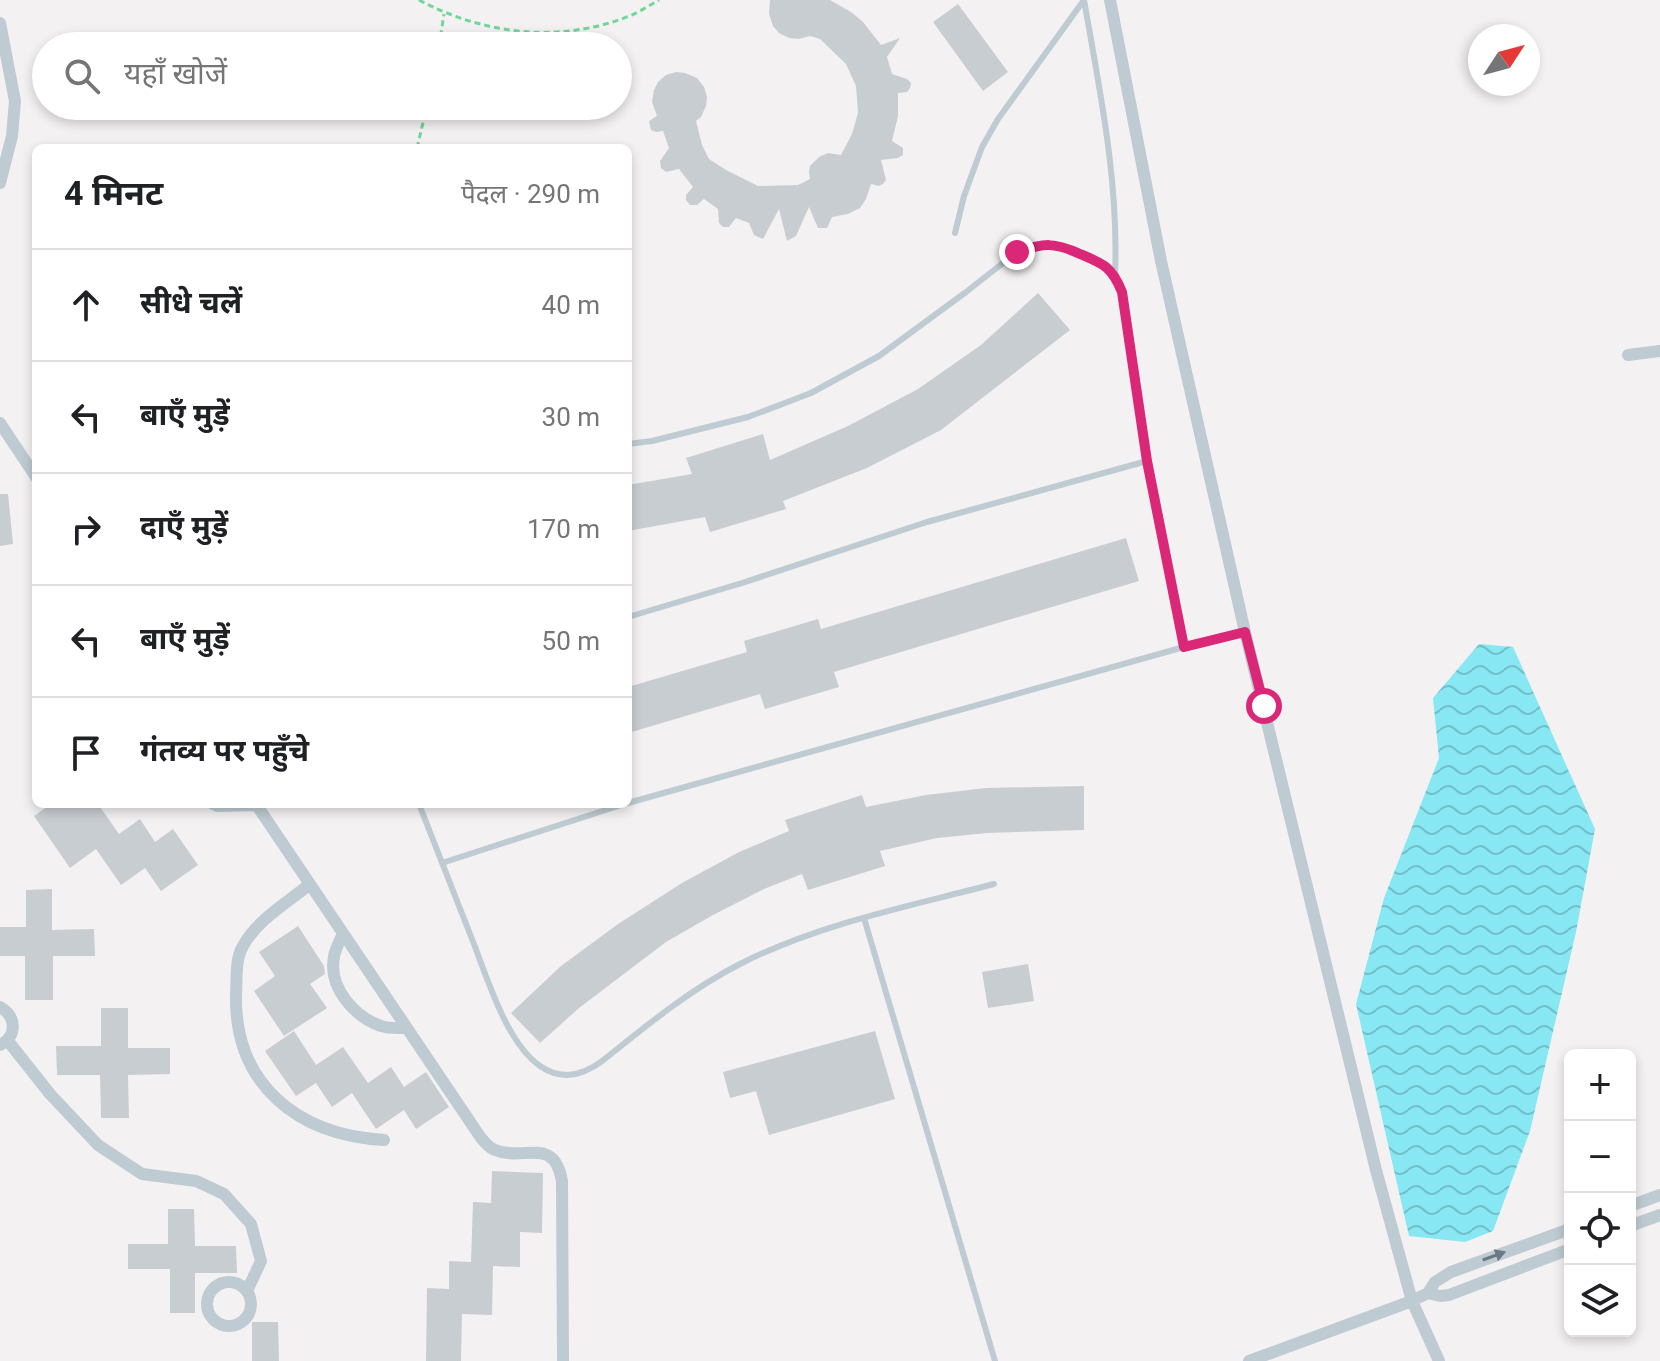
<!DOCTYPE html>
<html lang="hi">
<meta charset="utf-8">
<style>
body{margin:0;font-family:Roboto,"Noto Sans Devanagari",sans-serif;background:#f6f6f6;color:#202124}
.controls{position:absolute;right:24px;bottom:24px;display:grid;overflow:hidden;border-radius:12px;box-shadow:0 4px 12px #0003}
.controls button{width:72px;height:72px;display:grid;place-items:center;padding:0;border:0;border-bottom:2px solid #e0e0e0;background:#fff;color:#202124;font:40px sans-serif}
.compass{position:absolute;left:1468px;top:24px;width:72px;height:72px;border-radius:50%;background:#fff;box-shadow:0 4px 12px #0003;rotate:54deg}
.stop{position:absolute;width:24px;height:24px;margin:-18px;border:6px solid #db2777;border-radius:50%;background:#fff}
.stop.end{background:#db2777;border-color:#fff;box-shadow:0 2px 8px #0008}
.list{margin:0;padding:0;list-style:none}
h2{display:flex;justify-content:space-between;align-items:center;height:104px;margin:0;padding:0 32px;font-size:34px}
h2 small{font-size:26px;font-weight:400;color:#757577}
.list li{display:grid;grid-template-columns:52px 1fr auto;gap:24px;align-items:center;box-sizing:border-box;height:112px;padding:0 32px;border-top:2px solid #e0e0e0}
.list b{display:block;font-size:30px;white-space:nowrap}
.list em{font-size:26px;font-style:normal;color:#757577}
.icon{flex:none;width:44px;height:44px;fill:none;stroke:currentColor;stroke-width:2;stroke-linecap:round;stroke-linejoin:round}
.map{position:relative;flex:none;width:1660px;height:1361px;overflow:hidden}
.search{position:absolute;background:#fff;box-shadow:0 4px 12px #0003;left:32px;top:32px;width:600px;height:88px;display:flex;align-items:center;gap:20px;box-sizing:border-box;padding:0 28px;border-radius:44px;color:#757577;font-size:30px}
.panel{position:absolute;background:#fff;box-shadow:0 4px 12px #0003;left:32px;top:144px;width:600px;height:664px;border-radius:12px}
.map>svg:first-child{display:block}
</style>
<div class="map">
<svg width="1660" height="1361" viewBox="0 0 1660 1361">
<defs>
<pattern id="water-waves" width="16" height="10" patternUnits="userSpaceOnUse" patternTransform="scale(2)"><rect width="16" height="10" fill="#87e8f4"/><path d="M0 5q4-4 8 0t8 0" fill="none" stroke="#70bfc9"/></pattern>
</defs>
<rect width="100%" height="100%" fill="#f4f1f2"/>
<!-- water -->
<path fill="url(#water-waves)" d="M1479,644l34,3 82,182 -19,103 -46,199 -37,100 -28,11 -56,-6 -53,-232 28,-106 55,-140 -6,-60z"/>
<!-- building -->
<path fill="#c8cdd2" d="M770,0h60l21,12 12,10 18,23 19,-7 -13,19 5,17 15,5 4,4 -1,5 -3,4 -9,1v23l-6,25 11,7v7l-5,3 -17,2 5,20 -3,4 -4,2 -8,-2 -5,15 -6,9 -12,6 -16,3 -5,11h-9l-9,-21 -13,29 -9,5 -8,-32 -16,30 -9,-4 -5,-12 -13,-5 -7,9h-6l-4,-4 -1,-14 -14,-10 -7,6h-7l-4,-5v-5l7,-8 -14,-18 -13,3 -5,-4 -1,-7 9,-13 -6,-17 -7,1 -5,-2 -2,-9 8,-5 -5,-14 2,-12 4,-8 8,-7 10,-3 9,1 12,5 7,9 3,10 -1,9 -5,11 -5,4 6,24 7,14 17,11 32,16 40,-1 12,-6 -1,-7 1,-6 9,-9 9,-4 13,2 11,-21 6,-21 -2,-27 -10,-22 -26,-25 -10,-3 -11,3 -10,-1 -10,-5 -6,-7 -4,-12z
M958,4l50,68 -25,19 -50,-69z
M1038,293l32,37 -129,100 -74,38 -84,33 3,8 -76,23 -5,-15 -77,14v-46l64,-11 -6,-16 77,-24 7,26 78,-34 70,-37 63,-44z
M0,494h8l5,50 -13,2z
M1126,538l13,43 -305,91 5,15 -74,22 -5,-15 -132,39v-46l119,-35 -3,-11 74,-22 3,10z
M1084,786v44l-97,3 -50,5 -57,13 5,15 -77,24 -6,-16 -38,15 -51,26 -47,27 -87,66 -39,35 -29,-30 50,-47 57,-42 64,-41 57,-31 50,-21 -4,-11 77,-25 4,12 60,-12 60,-7z
M51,804h47l21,30 21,-15 15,23 18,-13 25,36 -37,26 -16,-23 -24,17 -25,-36 -26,19 -36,-52z
M52,889v41l42,-1 1,27h-42v44h-28v-44h-25v-29h26v-37z
M298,926l26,40 1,8 -15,10 17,24 -43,28 -30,-45 21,-15 -16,-24z
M1028,964l6,37 -46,7 -6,-36z
M101,1008h27v40h42v26l-42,1 1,43h-28l-1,-43h-43l-1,-29h45z
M294,1031l22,34 27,-18 25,36 23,-16 13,20 22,-15 23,35 -33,22 -12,-19 -28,19 -24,-36 -20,14 -16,-24 -20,13 -31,-45z
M875,1031l20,68 -126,36 -13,-44 -26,7 -7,-26z
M492,1171l51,2 -1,60 -22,-1v35l-27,-1 -1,49 -30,-1 -1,47h-35l1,-73 22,1v-28l22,1 2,-60 18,1z
M168,1209h26l1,37h41l1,27h-42v40h-25v-44h-42v-25h40z
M252,1322h26l1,39h-27z"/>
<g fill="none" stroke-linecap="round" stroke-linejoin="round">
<!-- path -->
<path stroke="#72d59a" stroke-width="3" stroke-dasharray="6 4" stroke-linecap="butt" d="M419,0c66,35 142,44 213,15 9,-4 18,-10 27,-15
M439,46l5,-32
M417,148l10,-42"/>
<!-- lane -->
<path stroke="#becbd2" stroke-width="6" d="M1084,0c16,92 35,182 31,276
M955,233l9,-37 18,-49 16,-28 86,-119
M628,444l24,-3 96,-24 63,-24 68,-37 87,-64 51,-40 19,-6 24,-1 44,19 11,12 7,16 25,169 37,186
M628,617l114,-34 185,-61 220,-61
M628,803l556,-156 61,-15
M419,804c17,43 34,87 51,130 16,39 35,108 70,132 26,18 50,6 71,-12 41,-33 82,-66 129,-90 78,-40 170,-58 254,-80
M442,863l182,-59
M864,918l131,443"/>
<!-- street -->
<path stroke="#becbd2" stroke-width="12" d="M1110,0l51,261 84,371 131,538 36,131 27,60
M0,23l15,78 -3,35 -12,47
M1628,355l32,-4
M0,423l36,54
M213,804l4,2 40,-1
M256,804l225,334c4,4 8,10 14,12 29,12 59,-15 67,31l1,180
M310,884c-23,19 -53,36 -67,62 -8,13 -6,33 -7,48 -2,91 62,141 148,146
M343,933c-3,8 -8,16 -9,24 -6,31 21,60 47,69 8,3 18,2 26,2
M0,1007c17,10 17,29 0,38
M8,1041l42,53 48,51 44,29 54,7 28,13 27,30 10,37 -14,30
M1630,1206l30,-11
M1630,1226l30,-11
M207 1304a22 22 0 1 1 44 0a22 22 0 1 1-44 0Z
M1428,1293l12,3 9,-1 121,-46
M1249,1361l163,-60 16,-8 7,-11 16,-10 119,-43"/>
</g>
<!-- one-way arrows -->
<defs><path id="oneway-solid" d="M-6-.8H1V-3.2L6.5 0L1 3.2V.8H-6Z" transform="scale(2)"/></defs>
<use fill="#6b7a83" href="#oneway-solid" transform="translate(1494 1256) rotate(-20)"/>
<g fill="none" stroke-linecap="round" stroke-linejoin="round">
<!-- route -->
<path stroke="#db2777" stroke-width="10" d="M1017,252c27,-9 37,-10 63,2 24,10 32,13 42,38l25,169 37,186 61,-15 19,74"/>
</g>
</svg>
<div class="controls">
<button>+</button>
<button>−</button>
<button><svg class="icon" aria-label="locate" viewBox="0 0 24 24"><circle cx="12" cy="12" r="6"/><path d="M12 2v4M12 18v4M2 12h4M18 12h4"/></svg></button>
<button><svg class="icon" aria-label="layers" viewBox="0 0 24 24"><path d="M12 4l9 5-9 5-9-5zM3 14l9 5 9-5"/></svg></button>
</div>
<svg class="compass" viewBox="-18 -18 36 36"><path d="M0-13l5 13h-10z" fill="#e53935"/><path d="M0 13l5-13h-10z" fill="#757577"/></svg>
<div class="stop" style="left:1264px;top:706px"></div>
<div class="stop end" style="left:1017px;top:252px"></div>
<div class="search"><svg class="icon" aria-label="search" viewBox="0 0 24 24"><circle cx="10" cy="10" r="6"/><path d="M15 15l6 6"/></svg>यहाँ खोजें</div>
<section class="panel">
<h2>4 मिनट<small>पैदल · 290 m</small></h2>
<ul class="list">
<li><svg class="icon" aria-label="ahead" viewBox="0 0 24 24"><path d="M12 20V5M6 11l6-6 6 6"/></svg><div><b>सीधे चलें</b></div><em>40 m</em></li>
<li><svg class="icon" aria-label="left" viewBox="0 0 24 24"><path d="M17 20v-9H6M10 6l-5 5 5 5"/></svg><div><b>बाएँ मुड़ें</b></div><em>30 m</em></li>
<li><svg class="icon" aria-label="right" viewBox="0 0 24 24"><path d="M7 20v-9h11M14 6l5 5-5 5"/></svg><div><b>दाएँ मुड़ें</b></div><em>170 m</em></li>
<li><svg class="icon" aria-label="left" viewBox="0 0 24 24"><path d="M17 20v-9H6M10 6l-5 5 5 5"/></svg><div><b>बाएँ मुड़ें</b></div><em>50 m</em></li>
<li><svg class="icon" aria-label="arrive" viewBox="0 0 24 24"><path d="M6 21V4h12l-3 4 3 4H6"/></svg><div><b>गंतव्य पर पहुँचे</b></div></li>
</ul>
</section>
</div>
